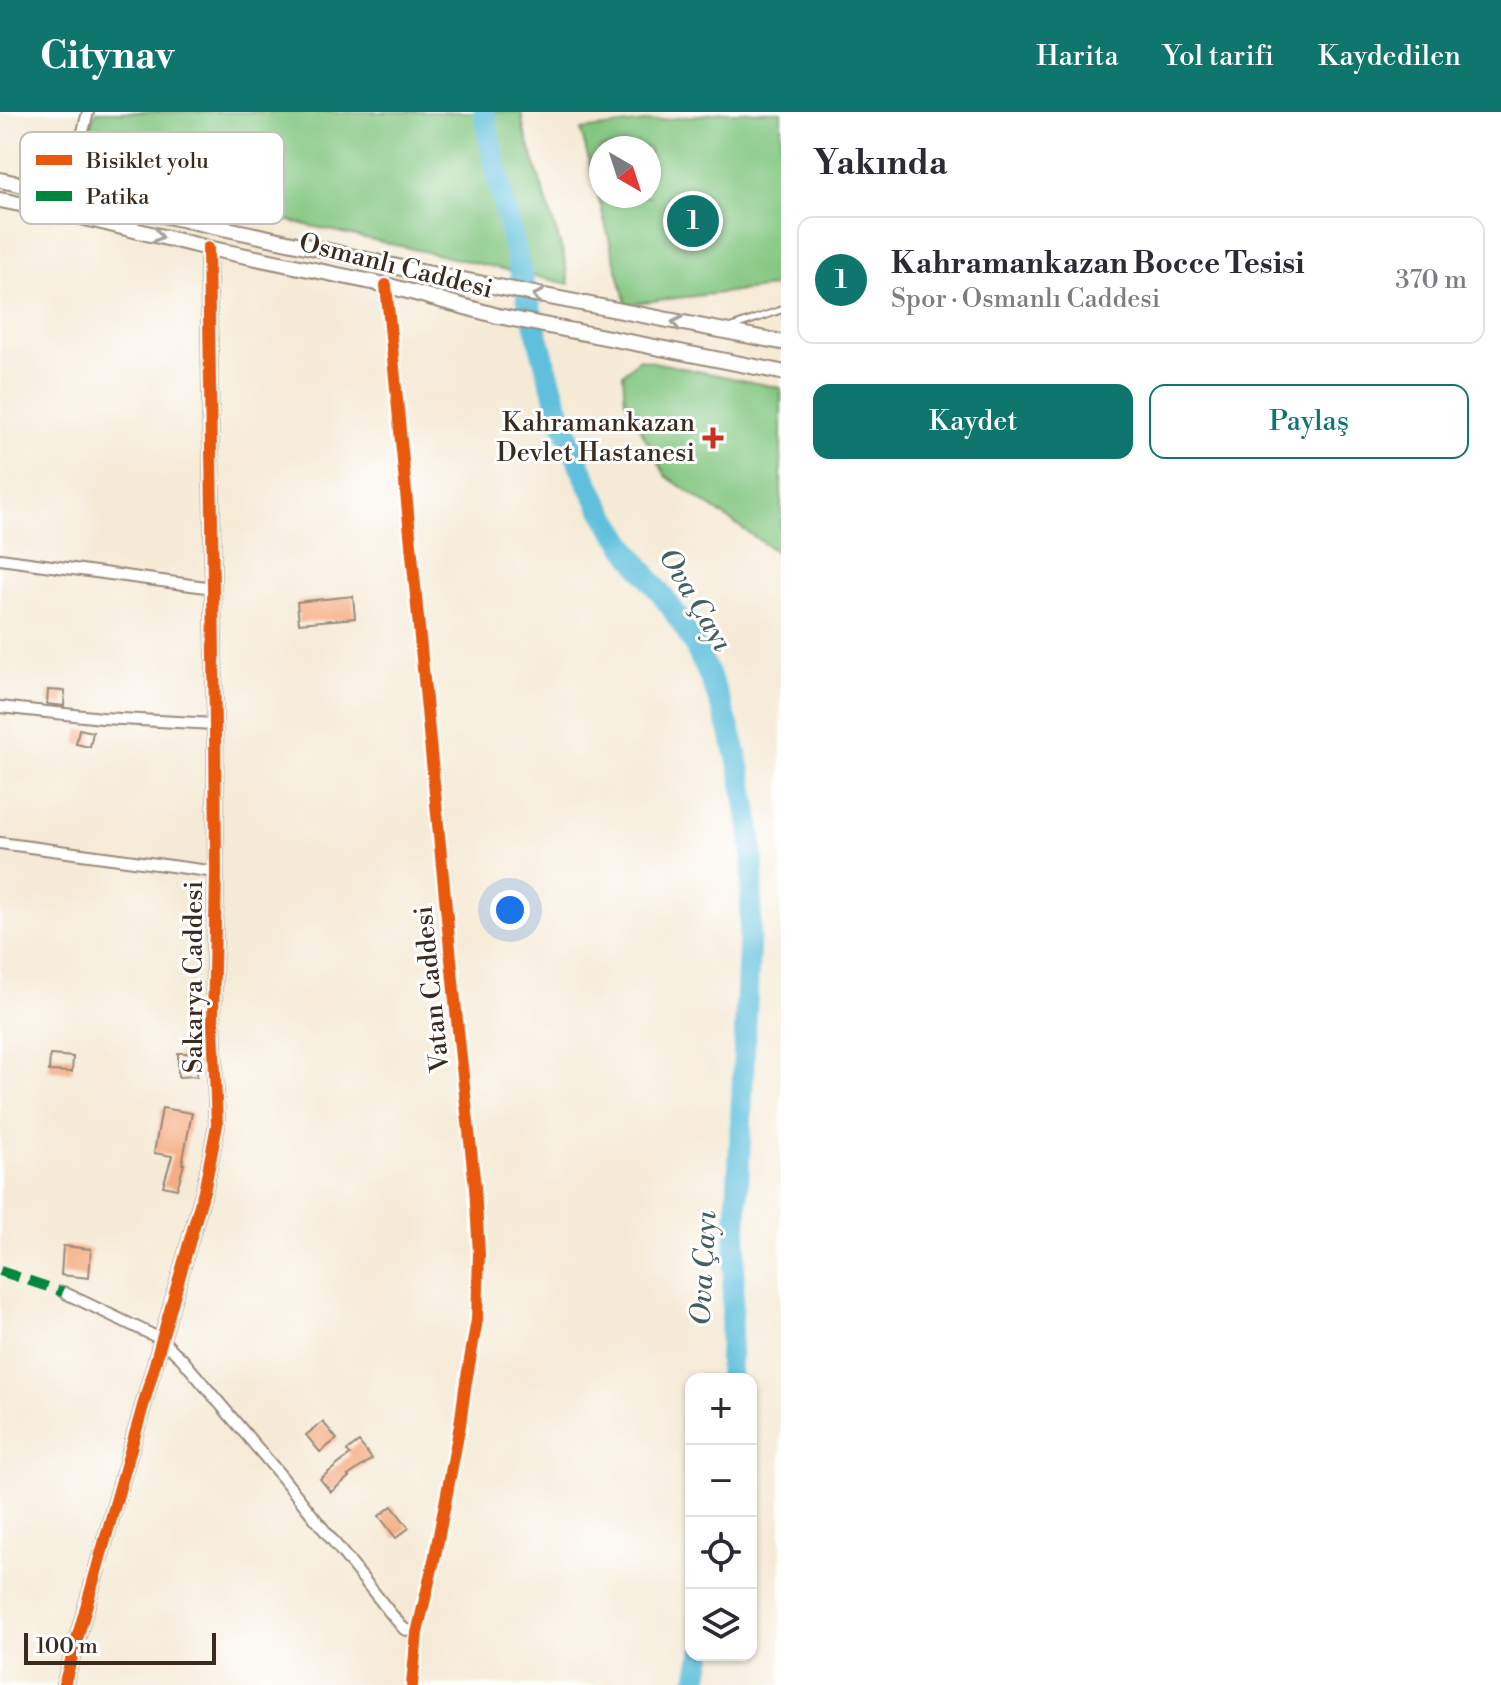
<!DOCTYPE html>
<html lang="tr">
<meta charset="utf-8">
<style>
body{margin:0;font-family:"Libre Bodoni",serif;background:#f2f2f3;color:#2b2b33}
.controls{position:absolute;right:24px;bottom:24px;display:grid;overflow:hidden;border-radius:16px;box-shadow:0 2px 6px #0004}
.controls button{width:72px;height:72px;display:grid;place-items:center;padding:0;border:0;border-bottom:2px solid #e1e1e2;background:#fff;color:#2b2b33;font:40px sans-serif}
.compass{position:absolute;left:589px;top:24px;width:72px;height:72px;border-radius:50%;background:#fff;box-shadow:0 2px 6px #0004;rotate:141deg}
.scale{position:absolute;left:24px;bottom:20px;width:192px;box-sizing:border-box;padding-left:8px;border:4px solid #3b2a1e;border-top:0;font-size:22px;line-height:28px;white-space:nowrap;color:#3b2a1e;-webkit-text-stroke:6px #fff;paint-order:stroke}
.you{position:absolute;left:510px;top:798px;width:28px;height:28px;margin:-20px;border:6px solid #fff;border-radius:50%;background:#1a73e8;box-shadow:0 0 0 12px #1a73e833}
.badge{display:grid;place-items:center;width:52px;height:52px;border-radius:50%;background:#0f766e;color:#fff;font-size:26px;font-weight:700}
.pin{position:absolute;translate:-50% -50%;border:4px solid #fff;box-shadow:0 2px 8px #0006}
.list{margin:0;padding:0;list-style:none}
h2{display:flex;justify-content:space-between;align-items:center;height:104px;margin:0;padding:0 32px;font-size:34px}
h2 small{font-size:26px;font-weight:400;color:#7c7c81}
.list li{display:grid;grid-template-columns:52px 1fr auto;gap:24px;align-items:center;box-sizing:border-box;height:128px;margin:0 16px 16px;padding:0 16px;border:2px solid #e1e1e2;border-radius:16px}
.list b{display:block;font-size:30px;white-space:nowrap}
.list p{margin:0;font-size:26px;white-space:nowrap;color:#7c7c81}
.list em{font-size:26px;font-style:normal;color:#7c7c81}
.actions{display:flex;gap:16px;padding:24px 32px}
.actions a{flex:1;padding:18px 0;border:2px solid #0f766e;border-radius:16px;text-align:center;font-size:28px;color:#0f766e}
.actions .main{background:#0f766e;color:#fff}
.icon{flex:none;width:44px;height:44px;fill:none;stroke:currentColor;stroke-width:2;stroke-linecap:round;stroke-linejoin:round}
.map{position:relative;flex:none;width:781px;height:1573px;overflow:hidden}
header{display:flex;align-items:center;gap:48px;box-sizing:border-box;height:112px;padding:0 40px;background:#0f766e;color:#fff}
header strong{font-size:38px}
nav{display:flex;gap:44px;margin-inline-start:auto;font-size:28px}
main{display:flex}
aside{flex:1;background:#fff}
.map>svg:first-child{display:block}
</style>
<header>
<strong>Citynav</strong>
<nav><a>Harita</a><a>Yol tarifi</a><a>Kaydedilen</a></nav>
</header>
<main>
<div class="map">
<svg width="781" height="1573" viewBox="0 0 781 1573">
<rect width="100%" height="100%" fill="#fff"/>
<filter id="ink" filterUnits="userSpaceOnUse"><feTurbulence type="fractalNoise" baseFrequency=".0125" numOctaves="2"/><feDisplacementMap in="SourceGraphic" scale="16" xChannelSelector="R" yChannelSelector="G"/><feConvolveMatrix kernelMatrix="1 2 1 2 8 2 1 2 1" color-interpolation-filters="sRGB"/></filter>
<filter id="wash" filterUnits="userSpaceOnUse"><feTurbulence type="fractalNoise" baseFrequency=".006" numOctaves="4" result="noise"/><feDisplacementMap in="SourceGraphic" scale="32" xChannelSelector="R" yChannelSelector="G"/><feGaussianBlur stdDeviation="1.8" result="paint"/><feColorMatrix in="noise" values="0 0 0 0 0 0 0 0 0 0 0 0 0 0 0 0 0 1.4 0 .05"/><feComposite in="paint" operator="in"/></filter>
<g filter="url(#wash)">
<rect width="100%" height="100%" fill="#f5ead5"/>
<!-- green -->
<path fill="#82c680" stroke="#5e784f" stroke-width="2" fill-rule="evenodd" d="M96,0h425l3,18 39,123 6,31 -484,-109 7,-54z
M723,0h58v174l-155,18 -45,-174zM601,36h48v48h-48z
M639,247l142,29v167l-115,-79 -41,-75 -2,-27z"/>
<g fill="none" stroke-linecap="round" stroke-linejoin="round">
<!-- river -->
<path stroke="#5ebfdc" stroke-width="22" d="M484,0c14,69 30,138 49,206 15,57 30,113 56,167 15,30 34,60 55,87 10,13 20,25 29,38 50,74 74,163 80,251l-24,518
M696,1573l6,-30"/>
</g>
<g id="blocks">
<!-- building -->
<path fill="#f6ad83" d="M353,484l2,22 -56,5 -2,-21z
M48,578l17,1 -1,15 -17,-2z
M79,617l14,3 -3,15 -14,-3z
M178,941h19v23l-19,1z
M50,943l23,2 -1,15 -23,-1z
M162,996l30,5 -10,51h2l-7,25 -14,-3 9,-30 -18,-3z
M63,1134l28,3 -2,29 -28,-3z
M323,1310l14,17 -17,13 -14,-17z
M359,1330l13,17 -24,17 1,1 -18,15 -11,-13 30,-24 -3,-4z
M392,1394l17,22 -13,10 -17,-22z"/>
</g>
</g>
<g filter="url(#ink)">
<use href="#blocks" fill-opacity="0" stroke="#988a7a" stroke-width="2"/>
<g fill="none" stroke-linecap="round" stroke-linejoin="round">
<!-- lane casing -->
<g stroke="#988a7a" stroke-width="9">
<path id="lane" d="M729,216l52,-18"/>
</g>
<!-- street casing -->
<g stroke="#988a7a" stroke-width="14">
<path id="street" d="M67,82l21,-82
M386,173l70,726 19,176 4,67 -2,66 -12,68 -5,37 -25,131 -18,77 -5,52
M0,447l213,29
M0,595l102,11 113,6
M0,731l216,29
M63,1180l98,47 21,20 100,118 110,138 12,14 13,4"/>
</g>
<!-- secondary casing -->
<g stroke="#988a7a" stroke-width="18">
<path id="secondary" d="M0,68l320,69 86,20 375,73
M0,88l69,14 139,34 178,37 112,31 283,56
M64,1573l141,-498 12,-62 -4,-102 3,-151 -1,-148 -7,-476"/>
</g>
<!-- lane -->
<use href="#lane" stroke="#fff" stroke-width="5"/>
<!-- street -->
<use href="#street" stroke="#fff" stroke-width="10"/>
<!-- secondary -->
<use href="#secondary" stroke="#fff" stroke-width="14"/>
<!-- quiet -->
<path stroke="#00873e" stroke-width="10" stroke-dasharray="20 10" stroke-linecap="butt" d="M0,1159l63,21"/>
<!-- cycleway casing -->
<g stroke="#fff" stroke-width="17">
<path id="cycleway" d="M386,173l70,726 19,176 4,67 -2,66 -12,68 -5,37 -25,131 -18,77 -5,52
M64,1573l141,-498 12,-62 -4,-102 3,-151 -1,-148 -7,-476"/>
</g>
<!-- cycleway -->
<use href="#cycleway" stroke="#e8590c" stroke-width="12"/>
</g>
<!-- one-way arrows -->
<defs><path id="oneway-chevron" d="M-2-3.5L2.5 0L-2 3.5" fill="none" stroke-width="1.6" stroke-linecap="round" stroke-linejoin="round" transform="scale(2)"/></defs>
<g stroke="#a79f9a">
<use href="#oneway-chevron" transform="translate(158 124) rotate(14)"/>
<use href="#oneway-chevron" transform="translate(538 184) rotate(-168)"/>
<use href="#oneway-chevron" transform="translate(677 211) rotate(-169)"/>
</g>
</g>
<!-- markers -->
<path fill="#c8321e" stroke="#fff" stroke-width="3" d="M709 314h8v8h8v8h-8v8h-8v-8h-8v-8h8z"/>
<g text-anchor="middle" dominant-baseline="central" stroke-width="6" stroke-linejoin="round" paint-order="stroke">
<!-- street labels -->
<g font-size="26" fill="#3b2a1e" stroke="#fff">
<text transform="translate(396 154) rotate(14)">Osmanlı Caddesi</text>
<text transform="translate(194 865) rotate(-90)">Sakarya Caddesi</text>
<text transform="translate(432 877) rotate(-96)">Vatan Caddesi</text>
</g>
<!-- poi labels -->
<g font-size="26" fill="#3b2a1e" stroke="#fff" text-anchor="end">
<text x="695" y="311">Kahramankazan<tspan x="695" dy="30">Devlet Hastanesi</tspan></text>
</g>
<!-- water labels -->
<g font-size="28" font-style="italic" fill="#475e60" stroke="#fff">
<text transform="translate(695 488) rotate(59)">Ova Çayı</text>
<text transform="translate(704 1156) rotate(-87)">Ova Çayı</text>
</g>
</g>
<!-- legend -->
<rect x="20" y="20" width="264" height="92" rx="12" fill="#fff" stroke="#c4bfbc" stroke-width="2"/>
<rect x="36" y="43" width="36" height="10" fill="#e8590c"/>
<rect x="36" y="79" width="36" height="10" fill="#00873e"/>
<g font-size="22" fill="#3b2a1e">
<text x="86" y="56">Bisiklet yolu</text>
<text x="86" y="92">Patika</text>
</g>
</svg>
<div class="controls">
<button>+</button>
<button>−</button>
<button><svg class="icon" aria-label="locate" viewBox="0 0 24 24"><circle cx="12" cy="12" r="6"/><path d="M12 2v4M12 18v4M2 12h4M18 12h4"/></svg></button>
<button><svg class="icon" aria-label="layers" viewBox="0 0 24 24"><path d="M12 4l9 5-9 5-9-5zM3 14l9 5 9-5"/></svg></button>
</div>
<svg class="compass" viewBox="-18 -18 36 36"><path d="M0-13l5 13h-10z" fill="#e53935"/><path d="M0 13l5-13h-10z" fill="#7c7c81"/></svg>
<div class="scale">100 m</div>
<div class="you"></div>
<div class="pin badge" style="left:693px;top:109px">1</div>
</div>
<aside>
<h2>Yakında<small></small></h2>
<ul class="list">
<li><span class="badge">1</span><div><b>Kahramankazan Bocce Tesisi</b><p>Spor · Osmanlı Caddesi</p></div><em>370 m</em></li>
</ul>
<div class="actions"><a class="main">Kaydet</a><a>Paylaş</a></div>
</aside>
</main>
